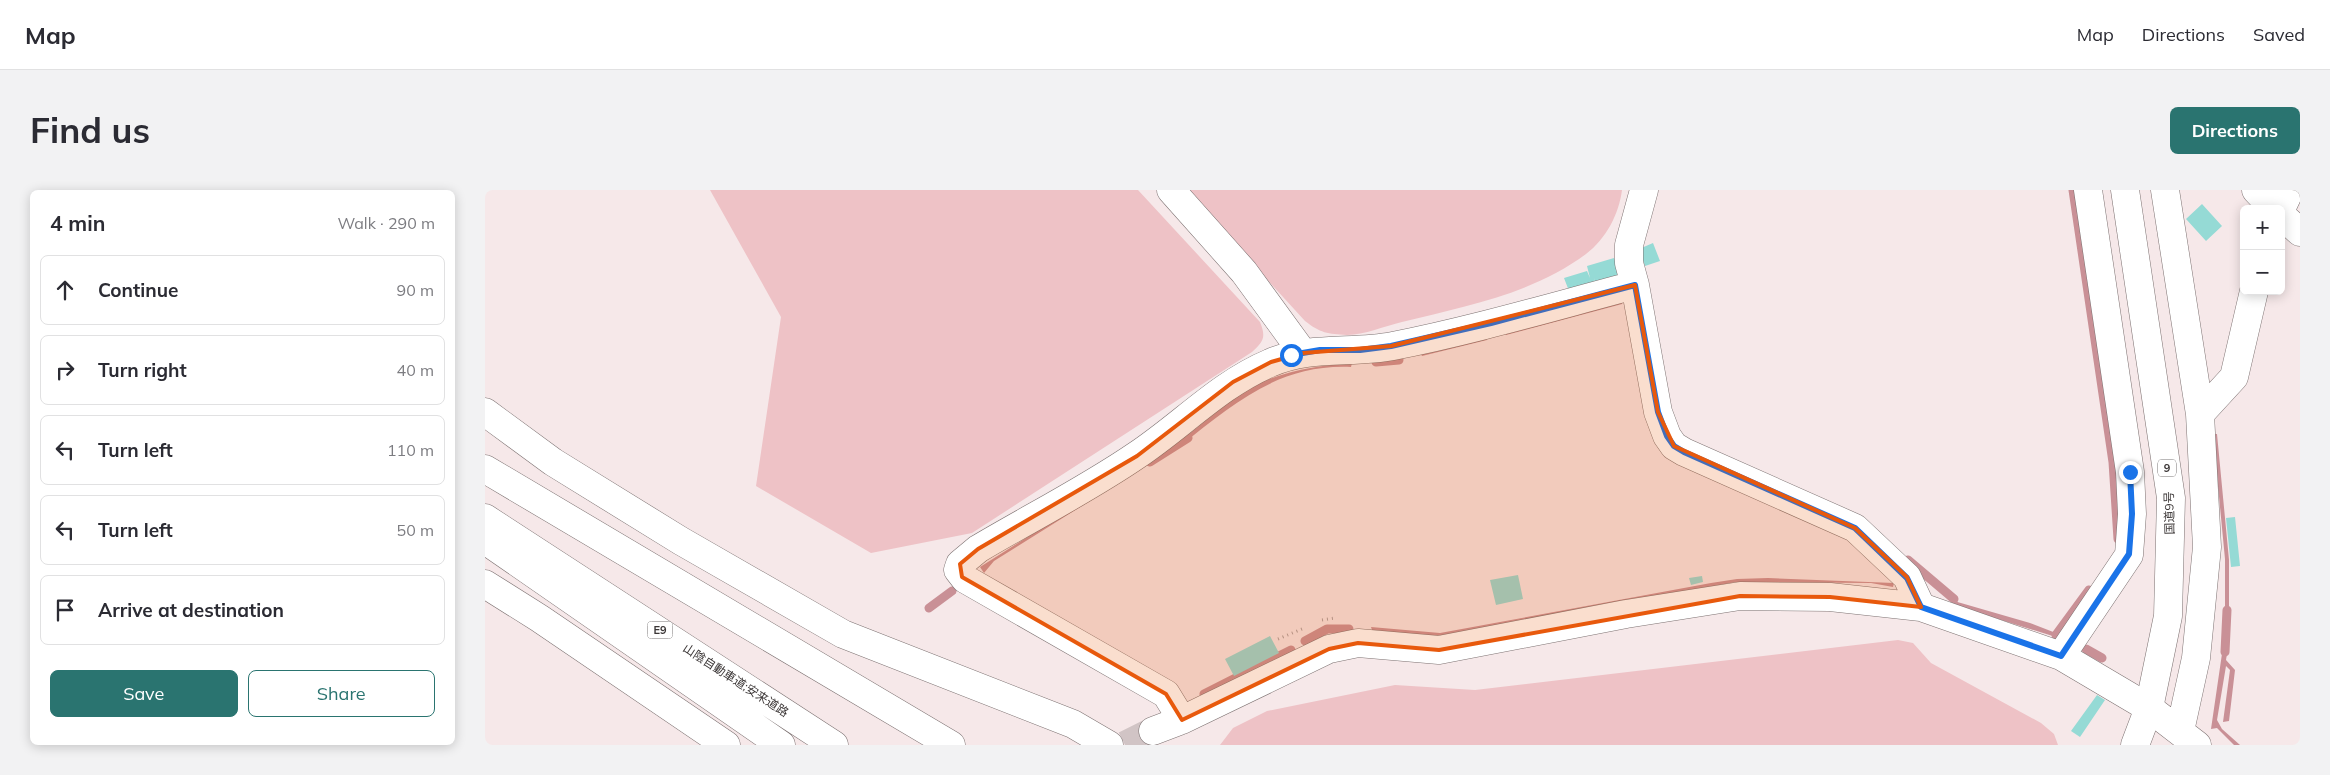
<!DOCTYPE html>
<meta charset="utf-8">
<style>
body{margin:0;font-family:Mulish,"Noto Sans JP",sans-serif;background:#f2f2f3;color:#2b2b33}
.controls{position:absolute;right:15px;top:15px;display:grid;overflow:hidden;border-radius:8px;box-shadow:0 2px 12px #0003}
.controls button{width:45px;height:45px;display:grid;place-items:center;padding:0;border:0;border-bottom:1px solid #e1e1e2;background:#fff;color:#2b2b33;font:25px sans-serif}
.stop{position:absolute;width:15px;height:15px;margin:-11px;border:4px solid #1a73e8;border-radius:50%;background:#fff}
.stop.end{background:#1a73e8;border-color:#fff;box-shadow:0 1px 5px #0008}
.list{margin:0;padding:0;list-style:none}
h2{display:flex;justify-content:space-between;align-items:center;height:65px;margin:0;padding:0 20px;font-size:21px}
h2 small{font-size:16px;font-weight:400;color:#7c7c81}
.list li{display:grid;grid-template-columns:32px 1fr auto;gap:15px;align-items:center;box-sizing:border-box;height:70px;margin:0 10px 10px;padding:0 10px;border:1px solid #e1e1e2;border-radius:8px}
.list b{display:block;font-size:19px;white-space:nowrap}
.list em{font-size:16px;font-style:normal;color:#7c7c81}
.actions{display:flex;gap:10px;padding:15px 20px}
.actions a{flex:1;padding:11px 0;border:1px solid #2a7470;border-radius:8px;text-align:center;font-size:18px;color:#2a7470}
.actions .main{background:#2a7470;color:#fff}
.icon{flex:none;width:28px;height:28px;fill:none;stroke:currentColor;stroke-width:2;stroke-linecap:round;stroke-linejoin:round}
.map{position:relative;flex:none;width:1815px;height:555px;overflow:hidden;border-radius:8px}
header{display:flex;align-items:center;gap:30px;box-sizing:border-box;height:70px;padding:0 25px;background:#fff;border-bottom:1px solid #e1e1e2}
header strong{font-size:24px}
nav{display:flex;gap:28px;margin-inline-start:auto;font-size:18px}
.intro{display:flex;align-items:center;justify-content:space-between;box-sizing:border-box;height:120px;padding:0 30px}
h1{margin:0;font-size:35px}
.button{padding:12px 22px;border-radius:8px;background:#2a7470;color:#fff;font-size:18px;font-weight:700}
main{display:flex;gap:30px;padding:0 30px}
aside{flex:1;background:#fff;border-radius:8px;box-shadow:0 2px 12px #0003}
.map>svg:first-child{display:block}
</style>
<header>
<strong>Map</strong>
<nav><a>Map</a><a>Directions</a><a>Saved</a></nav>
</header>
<div class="intro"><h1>Find us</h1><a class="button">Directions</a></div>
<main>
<aside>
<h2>4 min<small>Walk · 290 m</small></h2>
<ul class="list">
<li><svg class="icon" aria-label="ahead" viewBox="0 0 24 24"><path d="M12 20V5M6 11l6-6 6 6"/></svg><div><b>Continue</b></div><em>90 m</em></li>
<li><svg class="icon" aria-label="right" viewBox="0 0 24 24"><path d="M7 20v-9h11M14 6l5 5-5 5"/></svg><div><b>Turn right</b></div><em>40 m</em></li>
<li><svg class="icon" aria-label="left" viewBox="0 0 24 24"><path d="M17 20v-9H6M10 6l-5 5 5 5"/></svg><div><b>Turn left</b></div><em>110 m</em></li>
<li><svg class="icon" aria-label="left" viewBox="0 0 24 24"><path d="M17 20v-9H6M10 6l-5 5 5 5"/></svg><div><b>Turn left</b></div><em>50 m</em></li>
<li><svg class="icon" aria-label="arrive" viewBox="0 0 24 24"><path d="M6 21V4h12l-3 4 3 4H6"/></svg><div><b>Arrive at destination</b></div></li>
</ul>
<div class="actions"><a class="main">Save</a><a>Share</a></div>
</aside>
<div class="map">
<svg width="1815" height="555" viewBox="0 0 1815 555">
<rect width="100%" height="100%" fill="#f6e8e9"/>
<!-- green -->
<path fill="#eec2c6" d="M225,0h428l122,132c6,15 4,19 -8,30l-280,181 -101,20 -115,-67 25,-169z
M700,0h437c-3,24 -16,49 -36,64 -54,40 -120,52 -184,68 -17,4 -38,13 -55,13 -19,-1 -27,-2 -42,-14z
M1413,450l15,3 18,20 110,60 13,11 4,11h-838l13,-17 34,-17 128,-26 80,5z"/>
<!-- water -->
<path fill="#c99096" d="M1136,111l1,3 -116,31 -1,-3z
M1000,146l2,4 -65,16 -2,-3z
M867,173l-1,4c-73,-3 -117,37 -170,78l-3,-2c21,-17 42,-35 64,-50 32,-21 72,-27 110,-30z
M1728,244h4l12,126v62h-4v-63z
M673,265l2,2 -166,104 -10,12 -4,-6z
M1283,388l126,5 -1,4 -22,-4 -135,-1 -296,55 -68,-7 -1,-3 69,6 271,-50 26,-4z
M1469,411l76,22 31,12 -2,3 -106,-33z
M1739,450l5,1 -3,19 9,10 -6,51 -6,1 7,-52 -4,-4 -9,54 5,9 18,16h-6l-17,-17 -6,1z"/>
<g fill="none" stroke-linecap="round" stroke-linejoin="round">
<!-- stream -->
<path stroke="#c99096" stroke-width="9" d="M1588,0l40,272 5,77
M891,172l23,-2
M665,272l38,-24
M1423,370l46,39
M444,418l23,-17
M1571,445l33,-45
M820,451l22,-12h22
M1601,459l16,9
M1740,462l2,-42
M719,504l87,-44"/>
</g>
<!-- building -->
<path fill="#95dad5" d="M1717,14l20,22 -16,15 -20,-22z
M1168,53l7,18 -15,5 -6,-17z
M1129,68l6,20 -24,7 -2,-7 1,5 -26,8 -5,-13 23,-7 3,7 -3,-12z
M1750,327l5,49 -9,1 -5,-49z
M1033,385l5,24 -27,6 -6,-25z
M1217,386l1,6 -12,3 -2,-7z
M785,446l9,17 -45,23 -9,-17z
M1612,505l8,5 -25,37 -9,-6z"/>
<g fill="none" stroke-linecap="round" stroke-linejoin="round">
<!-- minor-tunnel -->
<path stroke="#d1c4c5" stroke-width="28" stroke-dasharray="28 14" stroke-linecap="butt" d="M640,555l28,-14"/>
<!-- minor casing -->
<g stroke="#7d7272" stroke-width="29">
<path id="minor" d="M686,0l73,82 59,81
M1159,0l-15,55v18l6,22 23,127 9,24 7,10 10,6 171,76 52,49 14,30
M1603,0l42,282 2,42 -3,41 -68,101 88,52 48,37
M1680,0l35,224 7,133 -11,111 -16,73
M1771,0l18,19
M1796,19l9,-19
M1796,25l19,17
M0,222l68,50 128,79 162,93 230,90 36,21
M1715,224l34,-37 20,-86
M0,394l54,34 187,127
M697,530l-16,-26 -201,-115 -7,-9 2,-6 18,-15c52,-31 108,-59 159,-94 45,-30 83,-71 133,-92 40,-18 82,-9 123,-17 81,-16 162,-40 242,-61
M668,541l29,-11 147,-71 29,-6 81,7 187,-36 114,-18 90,1 91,10 140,49"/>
</g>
<!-- trunk casing -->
<g stroke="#7d7272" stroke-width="29">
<path id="trunk" d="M1640,0l46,308 -3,118 -19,92 -14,37"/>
</g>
<!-- motorway casing -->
<g stroke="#7d7272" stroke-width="29">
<path id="motorway" d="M0,279l466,276
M0,328l349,227
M0,350l296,205"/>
</g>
<!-- path -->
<path stroke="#a99fa0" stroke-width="3" stroke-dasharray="1 4" stroke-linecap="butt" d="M837,430l13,-2
M793,449l24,-10"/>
<!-- minor -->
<use href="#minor" stroke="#fff" stroke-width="28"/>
<!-- trunk -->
<use href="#trunk" stroke="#fff" stroke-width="28"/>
<!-- motorway -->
<use href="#motorway" stroke="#fff" stroke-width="28"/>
</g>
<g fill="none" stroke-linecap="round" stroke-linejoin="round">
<!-- route -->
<path stroke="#1a73e8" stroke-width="6" d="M806,165l29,-5h40l31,-4 100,-23 144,-38 23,127 9,24 7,10 10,6 171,76 52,50 14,29 140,49 68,-102 3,-40 -2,-42"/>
</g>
<!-- marked area -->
<path fill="#e8590c" fill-opacity="0.2" stroke="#e8590c" stroke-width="4" stroke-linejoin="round" d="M1150,95l23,127 16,34 181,82 52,49 14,30 -91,-10 -90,-1 -301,54 -81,-7 -29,6 -147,71 -16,-26 -204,-117 -2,-13 18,-15 159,-93 96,-74 38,-20 32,-9 88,-7z"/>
<g text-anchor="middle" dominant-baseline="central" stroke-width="5" stroke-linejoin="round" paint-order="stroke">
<!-- shield labels -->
<g fill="#fff" stroke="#767272" stroke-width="1">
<rect x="1673" y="269.5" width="18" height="17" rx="4"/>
<rect x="162.5" y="431.5" width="25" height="17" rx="4"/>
</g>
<g font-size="11" font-weight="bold" fill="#3b3636">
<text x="1682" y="278">9</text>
<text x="175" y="440">E9</text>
</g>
<!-- street labels -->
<g font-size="12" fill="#3b3636" stroke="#fff">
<text transform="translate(1684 323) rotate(-91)">国道9号</text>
<text transform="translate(251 490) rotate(33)">山陰自動車道;安来道路</text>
</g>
</g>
</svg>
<div class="controls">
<button>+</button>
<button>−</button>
</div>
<div class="stop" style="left:806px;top:165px"></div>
<div class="stop end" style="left:1645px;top:282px"></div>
</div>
</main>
